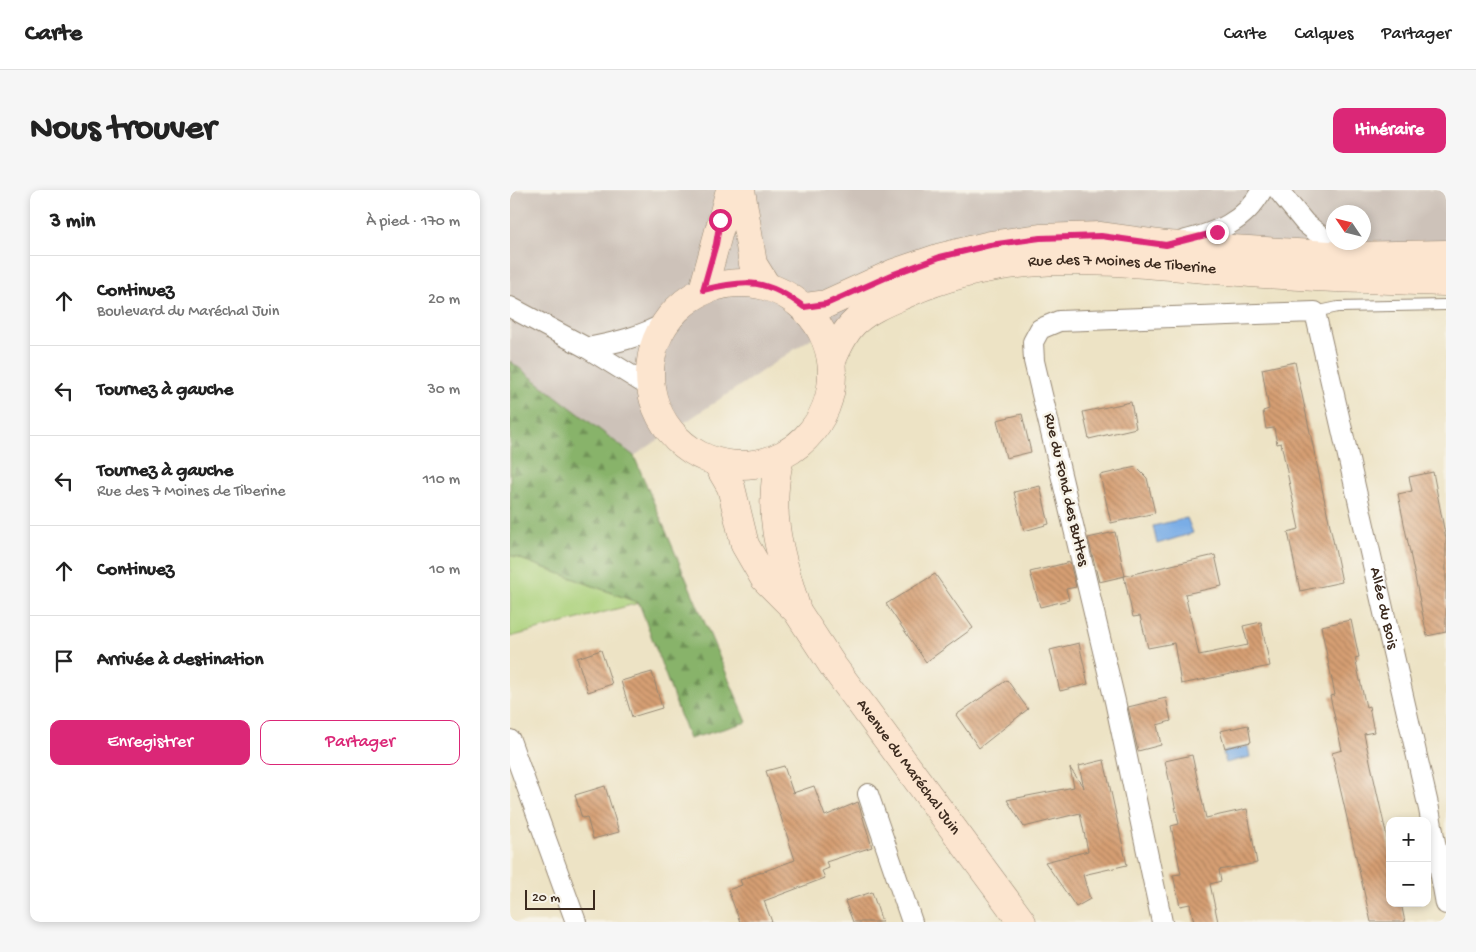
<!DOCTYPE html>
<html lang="fr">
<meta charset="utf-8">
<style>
body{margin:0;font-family:"Gochi Hand",sans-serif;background:#f6f6f6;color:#222}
.controls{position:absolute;right:15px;bottom:15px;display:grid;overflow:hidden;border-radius:10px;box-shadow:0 2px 8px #0003}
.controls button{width:45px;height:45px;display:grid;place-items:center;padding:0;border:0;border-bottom:1px solid #e0e0e0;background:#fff;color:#222;font:25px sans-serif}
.compass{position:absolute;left:816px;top:15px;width:45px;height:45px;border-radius:50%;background:#fff;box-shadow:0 2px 8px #0003;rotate:305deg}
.scale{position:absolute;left:15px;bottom:12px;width:70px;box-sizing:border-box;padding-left:5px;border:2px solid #3b2a1e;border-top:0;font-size:14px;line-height:18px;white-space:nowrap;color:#3b2a1e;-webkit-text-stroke:4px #f7f3e8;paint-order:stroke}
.stop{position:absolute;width:15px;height:15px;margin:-11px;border:4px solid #db2777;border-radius:50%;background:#fff}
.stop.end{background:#db2777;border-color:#fff;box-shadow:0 1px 5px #0008}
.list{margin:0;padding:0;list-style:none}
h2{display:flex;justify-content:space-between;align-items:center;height:65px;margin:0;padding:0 20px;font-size:21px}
h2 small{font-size:16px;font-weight:400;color:#767676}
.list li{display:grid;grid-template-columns:32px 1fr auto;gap:15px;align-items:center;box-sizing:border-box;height:90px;padding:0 20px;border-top:1px solid #e0e0e0}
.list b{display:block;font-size:19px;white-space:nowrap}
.list p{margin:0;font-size:16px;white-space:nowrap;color:#767676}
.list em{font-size:16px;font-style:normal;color:#767676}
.actions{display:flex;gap:10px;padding:15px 20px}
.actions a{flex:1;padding:11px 0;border:1px solid #db2777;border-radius:10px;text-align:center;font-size:18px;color:#db2777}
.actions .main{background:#db2777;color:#fff}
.icon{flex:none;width:28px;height:28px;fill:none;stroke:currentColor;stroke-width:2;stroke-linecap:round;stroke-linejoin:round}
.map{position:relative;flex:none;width:936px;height:732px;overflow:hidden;border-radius:10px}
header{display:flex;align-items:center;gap:30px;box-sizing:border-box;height:70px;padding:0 25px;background:#fff;border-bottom:1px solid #e0e0e0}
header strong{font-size:24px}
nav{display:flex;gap:28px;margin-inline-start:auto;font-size:18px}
.intro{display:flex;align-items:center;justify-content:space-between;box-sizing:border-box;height:120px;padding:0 30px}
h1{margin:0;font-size:35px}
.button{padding:12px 22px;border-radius:10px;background:#db2777;color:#fff;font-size:18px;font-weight:700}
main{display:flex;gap:30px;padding:0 30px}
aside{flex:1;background:#fff;border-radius:10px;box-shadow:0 2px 8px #0003}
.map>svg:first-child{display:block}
</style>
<header>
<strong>Carte</strong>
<nav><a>Carte</a><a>Calques</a><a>Partager</a></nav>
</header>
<div class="intro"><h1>Nous trouver</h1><a class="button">Itinéraire</a></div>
<main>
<aside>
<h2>3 min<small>À pied · 170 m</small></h2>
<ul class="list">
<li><svg class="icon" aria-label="ahead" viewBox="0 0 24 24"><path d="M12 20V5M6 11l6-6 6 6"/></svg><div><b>Continuez</b><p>Boulevard du Maréchal Juin</p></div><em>20 m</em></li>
<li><svg class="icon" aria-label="left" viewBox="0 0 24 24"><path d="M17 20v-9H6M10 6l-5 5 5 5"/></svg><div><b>Tournez à gauche</b></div><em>30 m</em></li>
<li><svg class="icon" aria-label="left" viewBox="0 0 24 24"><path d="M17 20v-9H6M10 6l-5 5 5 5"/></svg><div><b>Tournez à gauche</b><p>Rue des 7 Moines de Tiberine</p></div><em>110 m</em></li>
<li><svg class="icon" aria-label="ahead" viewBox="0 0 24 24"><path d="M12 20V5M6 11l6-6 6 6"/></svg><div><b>Continuez</b></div><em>10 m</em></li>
<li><svg class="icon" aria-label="arrive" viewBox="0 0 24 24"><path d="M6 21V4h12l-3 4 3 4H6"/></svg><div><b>Arrivée à destination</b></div></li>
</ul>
<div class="actions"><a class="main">Enregistrer</a><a>Partager</a></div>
</aside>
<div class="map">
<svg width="936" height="732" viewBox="0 0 936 732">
<defs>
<pattern id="forest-firs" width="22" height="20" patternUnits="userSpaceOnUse" patternTransform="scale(1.25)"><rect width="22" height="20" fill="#88b36b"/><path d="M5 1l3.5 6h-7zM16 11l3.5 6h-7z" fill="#709257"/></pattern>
<pattern id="building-back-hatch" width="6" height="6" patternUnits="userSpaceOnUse" patternTransform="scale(1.25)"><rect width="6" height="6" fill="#d69f73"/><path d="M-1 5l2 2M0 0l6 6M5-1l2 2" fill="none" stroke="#af825e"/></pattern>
</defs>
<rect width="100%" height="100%" fill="#f7f3e8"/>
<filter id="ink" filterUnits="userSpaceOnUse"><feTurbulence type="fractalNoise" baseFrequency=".02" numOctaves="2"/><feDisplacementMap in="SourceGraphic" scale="10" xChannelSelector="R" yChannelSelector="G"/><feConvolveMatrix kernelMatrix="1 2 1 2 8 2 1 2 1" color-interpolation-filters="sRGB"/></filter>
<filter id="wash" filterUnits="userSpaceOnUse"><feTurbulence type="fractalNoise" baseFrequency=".0096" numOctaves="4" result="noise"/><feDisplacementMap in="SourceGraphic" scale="20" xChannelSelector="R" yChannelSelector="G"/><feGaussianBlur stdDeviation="1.12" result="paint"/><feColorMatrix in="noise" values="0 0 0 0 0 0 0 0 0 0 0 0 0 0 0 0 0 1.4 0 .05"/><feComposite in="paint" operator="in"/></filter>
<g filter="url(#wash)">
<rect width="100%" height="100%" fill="#ede3c5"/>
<!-- industrial -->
<path fill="#cdc2b9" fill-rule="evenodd" d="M0,0h936v75l-367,-17 -192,40 -253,168 -124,-95zM824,22h30v30h-30z"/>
<!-- grass -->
<path fill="#abd17b" stroke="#737e4c" d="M0,365l129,48 -129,34z"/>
<!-- forest -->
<path fill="url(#forest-firs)" stroke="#626e44" d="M0,171l124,95 113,266 -58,17 -50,-136 -129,-48z"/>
<!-- water -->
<path fill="#7aade6" stroke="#5a6c82" d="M677,328l6,15 -36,11 -4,-18z
M738,556l2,11 -24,6 -3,-11z"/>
<g id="blocks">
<!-- building -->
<path fill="url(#building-back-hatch)" d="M785,172l47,220 -42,9 -12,-59 11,-3 -18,-86 -4,1 -3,-16 -8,1 -3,-18 6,-2 -7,-40z
M621,212l5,26 -47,11 -6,-27z
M512,224l9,38 -25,6 -9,-38z
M626,277l11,11 8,35 -44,10 -11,-48z
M923,282l13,67v93l-19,4 -29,-142 14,-3 -3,-14z
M530,296l9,38 -25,7 -10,-39z
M605,342l10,44 -26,6 -11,-44z
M705,365l7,31 -37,8 14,61 49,-10 -5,-19 18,-4 9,44 -89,18 -7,-41 -26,5 -8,-32 -7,1 -9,-41z
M560,372l6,25 -10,2 3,11 -29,7 -10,-35z
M425,384l38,54 -47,34 -40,-58z
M841,430l8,37 -4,1 11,49 3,-1 5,26 -10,2 26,117v52h11l4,19h-34l-39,-169 10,-3 -12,-54 5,-1 -14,-69z
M569,453l9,41 -28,7 -10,-41z
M91,460l11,34 -24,8 -11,-34z
M142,482l10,36 -30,9 -11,-36z
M497,490l21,29 -49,39 -23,-33z
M656,508l5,23 -14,4 4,20 -23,6 -10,-44z
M738,535l3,17 -26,6 -5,-17z
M682,565l14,63 41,-9 10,54 -38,7 2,11 -11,3 8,38h-24l-4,-18 -10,2 -7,-31 8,-1 -10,-48 8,-2 -14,-63z
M594,570l23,105 -44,10 7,24 -14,8 -31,-45 43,-11 -8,-38 -56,14 -17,-27 67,-13 -4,-19 14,20 -5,-22z
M274,576l9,27 21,-7 11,30 33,-14 14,45 -46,15 3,6 -7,3 3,7 -61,23 8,21h-32l-12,-32 14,-5 -2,-5 55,-20 -29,-89z
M95,596l14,46 -26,7 -6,-22 -5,1 -7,-23z
M362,702l10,30h-29l-8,-21z"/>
</g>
</g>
<g filter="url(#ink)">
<use href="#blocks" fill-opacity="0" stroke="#948672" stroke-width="1"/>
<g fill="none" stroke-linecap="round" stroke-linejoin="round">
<!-- lane casing -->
<g stroke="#948672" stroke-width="12">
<path id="lane" d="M805,122l23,-5 108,-2"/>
</g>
<!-- street casing -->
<g stroke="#948672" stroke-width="22">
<g id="street">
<path d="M768,0l27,33 41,33"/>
<path d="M673,51c34,-9 61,-18 79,-51"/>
<path d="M0,117l77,41 63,39"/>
<path d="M77,158c27,-5 54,-11 78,-25"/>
<path d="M0,550l66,182"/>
<path d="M358,604l44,128"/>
<path id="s1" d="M652,732l-47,-221 -81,-340 -1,-19 7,-13 19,-8 256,-9 114,497 17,95"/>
</g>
</g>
<!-- secondary casing -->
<g stroke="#948672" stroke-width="29">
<g id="secondary">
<path d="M231,0l12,74 13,21"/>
<circle cx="231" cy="184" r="91"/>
<path d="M193,100l27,-100"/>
<path d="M294,117l22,-3 68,-31 47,-16 49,-12 50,-7 61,-2 66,9 179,11 100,-2"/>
<path id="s2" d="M322,170c6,-13 12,-28 23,-38 15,-14 35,-21 53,-29 113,-50 224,-29 342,-20 65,5 131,7 196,9"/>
<path d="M270,267c-14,55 0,98 16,150"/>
<path id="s3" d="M207,273l14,24 14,58 19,33 33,33 36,55 189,256"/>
</g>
</g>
<!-- lane -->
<use href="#lane" stroke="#fff" stroke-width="10"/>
<!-- street -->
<use href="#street" stroke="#fff" stroke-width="20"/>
<!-- secondary -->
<use href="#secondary" stroke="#fce5cf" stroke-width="28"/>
</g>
</g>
<g fill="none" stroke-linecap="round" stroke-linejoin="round" filter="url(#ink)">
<!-- route -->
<path stroke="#db2777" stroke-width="6" d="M210,30l-4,24 -13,46c44,-11 64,-11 101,17l22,-3 68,-30 46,-17 50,-12 50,-7 61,-2 65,9 51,-13"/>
</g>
<g text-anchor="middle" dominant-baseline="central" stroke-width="5" stroke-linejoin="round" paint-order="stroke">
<!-- street labels -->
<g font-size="16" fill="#3b2a1e" stroke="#f7f3e8">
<text stroke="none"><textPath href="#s2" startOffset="324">Rue des 7 Moines de Tiberine</textPath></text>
<text transform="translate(555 300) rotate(77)">Rue du Fond des Buttes</text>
<text stroke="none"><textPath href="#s1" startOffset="1190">Allée du Bois</textPath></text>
<text stroke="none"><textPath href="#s3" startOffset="364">Avenue du Maréchal Juin</textPath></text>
</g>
</g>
</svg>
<div class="controls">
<button>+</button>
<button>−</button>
</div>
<svg class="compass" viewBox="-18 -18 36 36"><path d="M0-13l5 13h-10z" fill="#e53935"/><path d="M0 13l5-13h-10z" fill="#767676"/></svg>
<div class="scale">20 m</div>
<div class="stop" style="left:210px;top:30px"></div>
<div class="stop end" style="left:707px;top:42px"></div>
</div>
</main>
